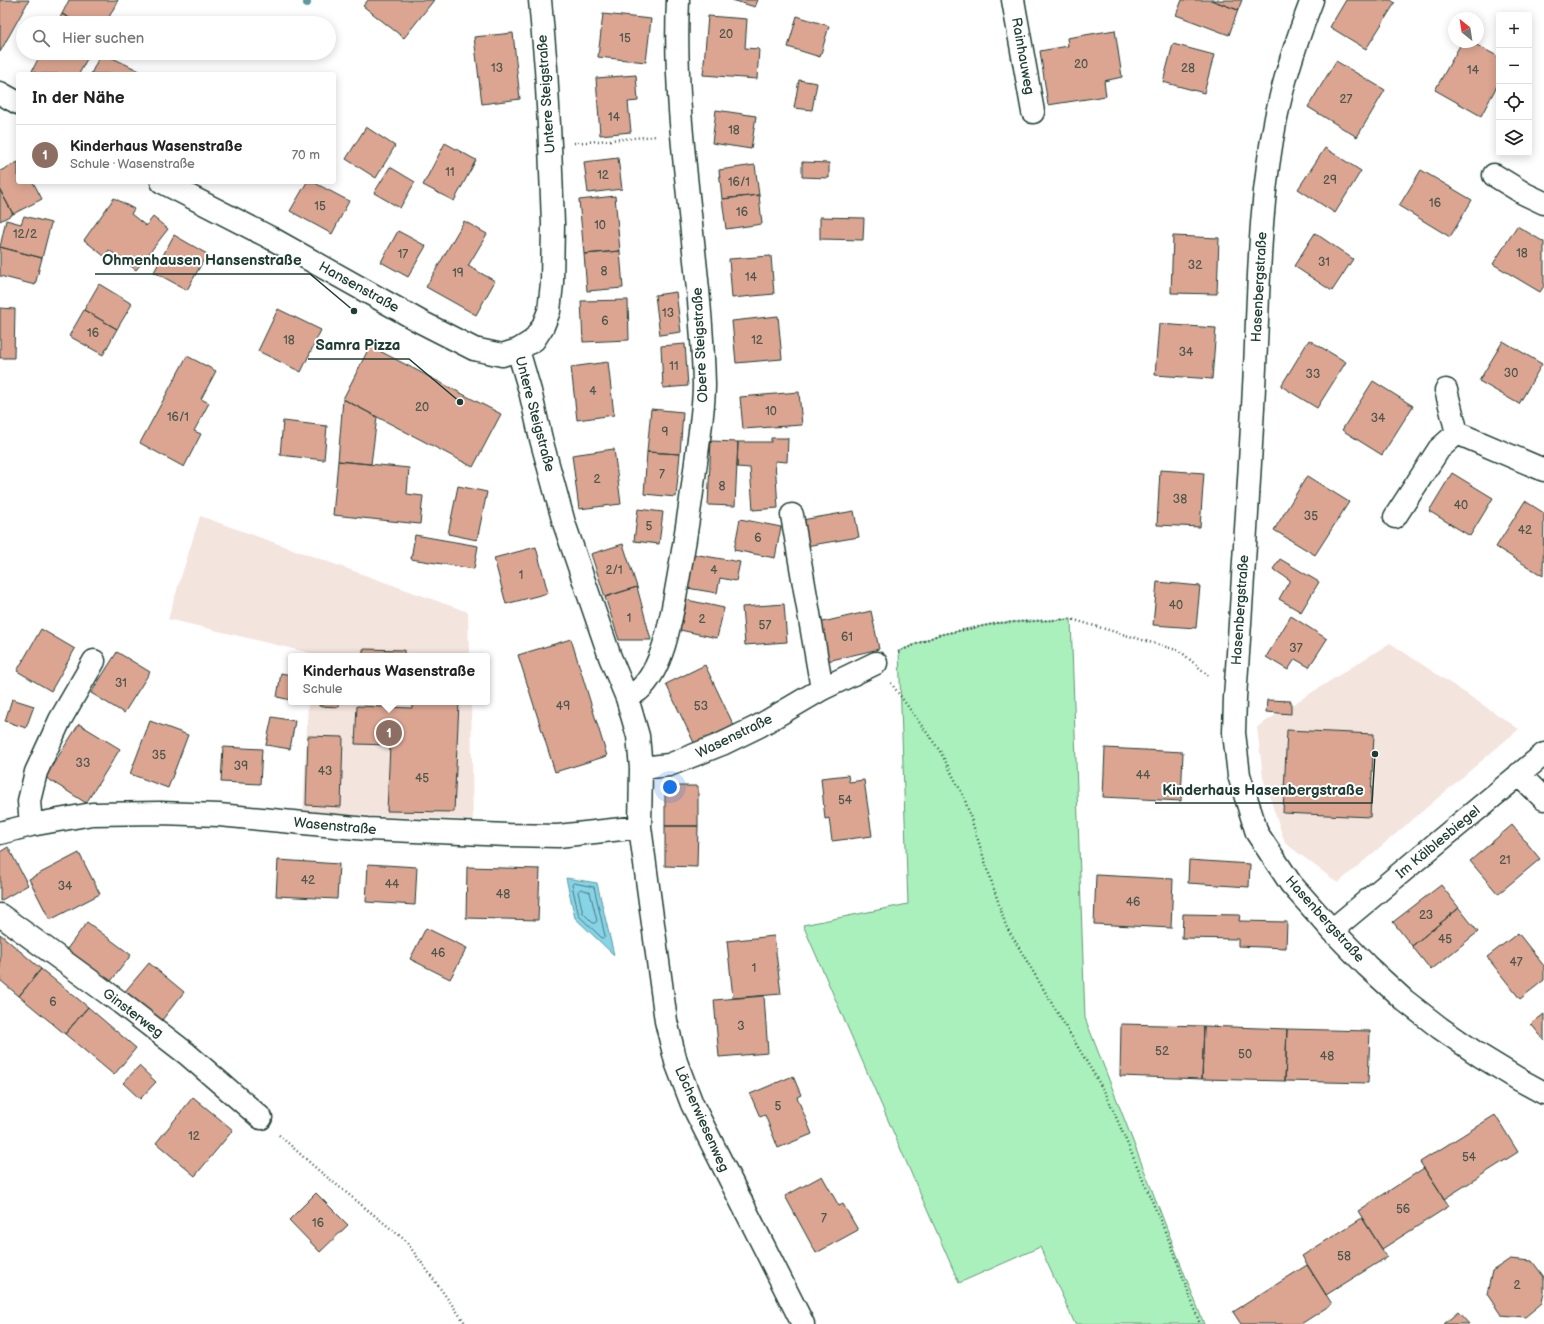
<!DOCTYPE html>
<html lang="de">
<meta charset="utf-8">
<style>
body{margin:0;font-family:"Balsamiq Sans",sans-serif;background:#f6f6f6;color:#222}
.controls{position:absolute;right:12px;top:12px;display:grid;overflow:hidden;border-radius:4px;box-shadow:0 2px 10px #0003}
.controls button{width:36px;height:36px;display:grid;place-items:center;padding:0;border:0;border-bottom:1px solid #e0e0e0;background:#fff;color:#222;font:20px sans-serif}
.compass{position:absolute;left:1448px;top:12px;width:36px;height:36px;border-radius:50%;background:#fff;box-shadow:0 2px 10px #0003;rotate:330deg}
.you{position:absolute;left:670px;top:787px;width:14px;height:14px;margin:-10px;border:3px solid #fff;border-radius:50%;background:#1a73e8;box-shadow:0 0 0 6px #1a73e833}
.badge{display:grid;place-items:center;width:26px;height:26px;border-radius:50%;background:#0b8043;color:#fff;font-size:13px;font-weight:700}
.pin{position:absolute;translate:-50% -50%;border:2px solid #fff;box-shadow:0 1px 4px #0006}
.popup{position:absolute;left:288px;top:653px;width:202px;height:52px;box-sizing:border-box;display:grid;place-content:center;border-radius:4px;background:#fff;filter:drop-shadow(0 1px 3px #0005);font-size:13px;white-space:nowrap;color:#767676}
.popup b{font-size:15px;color:#222}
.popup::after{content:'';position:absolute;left:50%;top:100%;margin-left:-8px;border:8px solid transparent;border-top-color:#fff}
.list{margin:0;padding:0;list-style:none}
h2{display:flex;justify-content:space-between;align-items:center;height:52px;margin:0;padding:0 16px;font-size:17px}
h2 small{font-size:13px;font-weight:400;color:#767676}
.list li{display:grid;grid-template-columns:26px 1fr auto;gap:12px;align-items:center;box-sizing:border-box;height:60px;padding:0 16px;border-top:1px solid #e0e0e0}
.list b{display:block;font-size:15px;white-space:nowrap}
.list p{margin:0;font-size:13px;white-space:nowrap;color:#767676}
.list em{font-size:13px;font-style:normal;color:#767676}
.icon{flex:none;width:22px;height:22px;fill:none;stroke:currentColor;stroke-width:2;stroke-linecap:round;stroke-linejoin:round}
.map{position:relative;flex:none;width:1544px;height:1324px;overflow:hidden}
.search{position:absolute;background:#fff;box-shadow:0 2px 10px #0003;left:16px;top:16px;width:320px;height:44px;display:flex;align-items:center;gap:10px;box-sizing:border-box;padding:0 14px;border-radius:22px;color:#767676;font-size:15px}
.panel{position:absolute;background:#fff;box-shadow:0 2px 10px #0003;left:16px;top:72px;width:320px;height:112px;border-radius:4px}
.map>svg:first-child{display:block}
</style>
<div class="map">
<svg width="1544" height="1324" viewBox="0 0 1544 1324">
<rect width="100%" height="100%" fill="#fff"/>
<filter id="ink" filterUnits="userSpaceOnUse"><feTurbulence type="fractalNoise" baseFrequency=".025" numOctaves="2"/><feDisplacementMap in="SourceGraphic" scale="8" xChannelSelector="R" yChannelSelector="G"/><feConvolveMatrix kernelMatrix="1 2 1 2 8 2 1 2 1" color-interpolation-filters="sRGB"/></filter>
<g filter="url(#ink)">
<!-- built -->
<path fill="#f4e4de" d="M200,516l268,96 1,44h-159v-3l-142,-34z
M1390,643l129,86 -181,154 -53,-40 -22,-65 -6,-51z
M308,702h163l2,118 -170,-7z"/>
<!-- green -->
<path fill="#aaf0bc" stroke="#649678" d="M1071,619l14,399 119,306h-129l-35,-77 -81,36 -156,-358 105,-21 -9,-253 39,-16 60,-12z"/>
<!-- water -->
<path fill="#87d4e7" stroke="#5d989f" d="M566,878l31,5 17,72 -39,-37z"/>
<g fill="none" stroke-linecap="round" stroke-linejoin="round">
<!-- shore -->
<path stroke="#49797c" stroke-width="1" d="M574,883l20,4 11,49 -1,2h-2l-23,-22 -7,-31z
M581,889l9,3 7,29 -2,2h-2l-10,-10 -5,-21z"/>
<!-- stream -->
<path stroke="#5d989f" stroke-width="8" d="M307,3v-3"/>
</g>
<!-- building -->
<path fill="#dba592" stroke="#1f3d34" d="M0,0h29l-29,52z
M69,0h49l-12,23h-27l-17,-9z
M368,0h66l-30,38 -41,-32z
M732,0h26l-3,7z
M1182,0h29l27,10 -9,25 -53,-20z
M1211,0h31l-4,10z
M1346,0h45l4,3 -29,46 -36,-22z
M62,14l17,9h-22z
M603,14l48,5 -5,43 -48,-5z
M708,16l39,3 -2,29 14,1 -2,30 -54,-4z
M797,16l32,10 -9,31 -32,-10z
M1115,30l7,47 -18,4 2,15 -58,9 -8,-54 28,-5 -1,-8z
M513,33l7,66 -38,5 -8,-67z
M1462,42h9l28,15v25l-18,34 -46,-26z
M1173,44l41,11 -10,38 -41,-11z
M41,53h49l-11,21h-41l-6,-3z
M101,53h1l44,21h-55z
M1336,61l49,29 -28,47 -49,-30z
M636,75l2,26 -10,1 3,30 -31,3 -4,-57z
M799,80l18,3 -5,27 -18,-2z
M716,110l40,6 -5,33 -39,-6z
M366,127l29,19 -19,32 -30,-19z
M445,143l31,17 -22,41 -31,-16z
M1325,148l36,23 -26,42 -37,-24z
M618,158l4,31 -34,4 -4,-31z
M18,162v20h15l9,17 -29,15 -13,-24v-19z
M802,162l27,1v15l-27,-1z
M755,165l4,30 -37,4 -3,-29z
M390,167l25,15 -15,26 -26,-15z
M1421,170l51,30 -22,37 -51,-31z
M307,182h6l36,19 -17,33 -42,-23z
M0,190l13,24 -13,7z
M759,195l3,29 -36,5 -4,-30z
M615,196l5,55 -36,3 -5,-54z
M114,198l20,11 -3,5 15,12 7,-9 15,12 -32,41 -27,-20 -5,6 -20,-16z
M24,216l27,7 -9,35 -42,-11 6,-27 15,4z
M820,217l44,1 -1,22 -43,-1z
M464,221l23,13 -19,32 27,15 -19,34 -50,-28z
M1517,226l27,16v44l-4,6 -47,-28z
M398,231l28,15 -18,31 -27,-15z
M1315,233l38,26 -21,32 -38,-25z
M174,235l33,19 -20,36 -33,-18z
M1173,236l46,2 -2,56 -46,-1z
M0,247l42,11 -7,27 -35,-9z
M620,251l3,37 -36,3 -3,-37z
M771,256l3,38 -42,4 -3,-39z
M99,284l33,20 -15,25 -33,-19z
M676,292l5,40 -21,3 -5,-40z
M628,300l1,40 -46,2 -2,-41z
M0,308l15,1 -1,49h-14z
M278,309l43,21 -20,42 -43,-21z
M84,310l33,19 -14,26 -34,-19z
M778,316l4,43 -46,4 -4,-42z
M1159,324l57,4 -4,51 -57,-4z
M1309,340l37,22 -29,46 -36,-22z
M1503,341l39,23 -23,40 -40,-23z
M685,344l3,42 -25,2 -2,-42z
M370,346l131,68 -28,53 -130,-68z
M187,356l29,15 -15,28 8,4 -15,28 7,3 -17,33 -44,-24z
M608,362l6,53 -37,5 -6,-53z
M1373,381l40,25 -31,49 -40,-25z
M799,392l3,33 -59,4 -3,-32z
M343,399l34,18 -6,47 -33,-3z
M651,409l32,3 -3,42 -33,-2z
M283,421l44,5 -3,34 -44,-5z
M771,438h17l-1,24 -12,-1 3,47 -25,2 -3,-42 -13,-1 1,-25h33z
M711,441l27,1 -3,64 -27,-1z
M614,449l7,55 -42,5 -7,-54z
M647,452l33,2 -4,43 -32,-3z
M338,461l71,7 -2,26 16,2 -3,28 -87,-9z
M1160,470l44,3 -4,54 -43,-2z
M1452,473l41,25 -23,38 -41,-25z
M1307,476l42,26 -34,53 -41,-25z
M458,486l29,6 -10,48 -29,-6z
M1525,501l19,12 -1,63 -47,-29z
M638,509l25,3 -4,32 -25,-3z
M854,511l5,26 -53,9 -4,-26z
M740,519l41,8 -6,31 -41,-8z
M415,535l63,11 -4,23 -63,-10z
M623,544l14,43 -32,10 -14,-43z
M536,547l12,46 -42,11 -12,-46z
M693,554l47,8 -4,19 -16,-3 -3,15 -30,-5z
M1280,559l39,23 -18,30 -22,-13 11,-19 -17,-11z
M1157,582l43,4 -4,42 -43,-3z
M637,587l14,53h-32l-14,-43z
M687,600l37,8 -7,30 -37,-8z
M784,604l3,38 -42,3 -3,-38z
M871,611l8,38 -56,13 -9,-38z
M1291,616l36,23 -18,28 -14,-8 -7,11 -22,-13z
M41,629l34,20 -24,42 -34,-20z
M571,639l36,117 -52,16 -37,-117z
M363,649l41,1v6h-41z
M117,652l33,20 -26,41 -33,-20z
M705,665l30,63 -39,19 -30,-63z
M281,673l10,2v25l-14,-3z
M12,699l22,7 -8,22 -21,-7z
M1267,700l24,1v13l-25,-2z
M319,702h20v5l-20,-1z
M412,702h47l-5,110 -67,-1 3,-66 -35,-1 2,-38 55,2z
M272,717l23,4 -5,28 -24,-4z
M150,721l38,14 -20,53 -38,-14z
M79,724l41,25 -34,54 -41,-26z
M1287,730l87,4 -4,83 -87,-4z
M308,736l35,1 -2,70 -35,-2z
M223,747l39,2 -2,35 -39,-2z
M1105,748l78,4 -2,49 -78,-4z
M848,775l1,7 15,-2 8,56 -40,5 -3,-23 -4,1 -4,-41z
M665,786h33v40h-33z
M1512,825l28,34 -42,35 -28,-33z
M665,826h33l-1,41 -32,-1z
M8,847l20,38 -28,16v-49z
M79,853l21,41 -50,26 -21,-41z
M278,860l61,4 -2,35 -61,-3z
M1189,860l61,4 -1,23 -61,-4z
M368,864l49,3 -2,38 -49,-3z
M467,867l73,2 -2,51 -72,-2z
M1096,875l77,4 -2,49 -77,-4z
M1441,885l18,23 -47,38 -19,-24z
M1459,908l19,24 -47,38 -19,-24z
M1183,914l57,1 -1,6 48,1 -1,26 -48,-2v-7l-56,-1z
M87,922l44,33 -23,30 -44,-32z
M426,928l41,20 -17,31 -40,-20z
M1518,933l26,33v14l-24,19 -33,-42z
M0,934l41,35 -22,27 -19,-16z
M774,936l7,58 -48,4 -6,-57z
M149,963l35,29 -25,32 -37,-29z
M41,969l47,38 -23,27 -46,-38z
M764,996l4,57 -49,4 -5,-57z
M88,1007l48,41 -22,27 -49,-41z
M1544,1014v26l-13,-16z
M1121,1024l83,2 -2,53 -82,-3z
M1204,1026l83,3 -2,52 -83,-2z
M1287,1029l83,2 -2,52 -83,-2z
M139,1066l17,16 -16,17 -17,-16z
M793,1076l8,19 -4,2 15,37 -34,14 -13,-33 -5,2 -10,-23z
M193,1097l40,33 -38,46 -39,-33z
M1495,1115l23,37 -74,47 -24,-37z
M1424,1168l25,38 -67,43 -24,-38z
M822,1176l17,30 4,-2 15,26 -42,23 -31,-57z
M316,1193l32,32 -28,27 -31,-32z
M1362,1218l25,39 -61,38 -24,-39z
M1510,1259l22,2 12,16v15l-2,11 -17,14 -24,-2 -14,-21 5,-23z
M1307,1265l25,39 -31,20h-60l-8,-12z
M1458,1312l11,12h-25z"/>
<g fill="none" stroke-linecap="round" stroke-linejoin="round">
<!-- minor casing -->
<g stroke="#1f3d34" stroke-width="25">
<path id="minor" d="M1013,0l20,112
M1312,0c-15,39 -28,78 -36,118 -18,88 -17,180 -22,269 -5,104 -12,208 -19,311l-1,35 5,42 18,58 34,51 41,46 35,36 37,34 36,28 39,27 41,25 24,13
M0,93l18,10
M1494,175l31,19 19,9
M162,182l109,56 150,84 53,27 28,6 16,-5 16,-10 9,-14 6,-15 3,-28 1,-59 -3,-79 -4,-77 -6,-68
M518,350l12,41 11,48 23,84 46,134 17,41 11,38 3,32 -1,59 26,194 10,41 16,42 111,220
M1446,390l11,43
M1457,433l87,37
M792,515l30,174
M1395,517l44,-68 18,-16
M627,698c4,-3 8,-5 12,-8 26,-23 33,-78 39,-110 7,-39 13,-78 18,-118 3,-26 8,-52 8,-78 -3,-128 -32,-255 -26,-384
M641,768l28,-3 53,-21 37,-18 63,-37 54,-26
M1519,774l25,25
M31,825l-2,-24 7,-29 24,-52 34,-59
M0,833l31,-8 61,-11 68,-1 59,2 148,14 141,6 50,1 82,-9
M0,915l121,88 66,51 74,64
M1332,930l212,-176"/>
</g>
<!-- path -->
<path stroke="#1f3d34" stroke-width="2.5" stroke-dasharray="1 3" stroke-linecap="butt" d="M574,143l83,-7
M898,652l40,-17 60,-12 73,-4 109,32 30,26
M891,683l49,68 24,46 42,129 101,170 66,154 27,74
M279,1135l38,34 88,71 61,84"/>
<!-- minor -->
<use href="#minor" stroke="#fff" stroke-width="22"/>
</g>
</g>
<g text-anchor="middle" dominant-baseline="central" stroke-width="4" stroke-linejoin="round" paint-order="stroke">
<!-- number labels -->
<g font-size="12" fill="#4e574c">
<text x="726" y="34">20</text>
<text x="625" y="38">15</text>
<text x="1081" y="64">20</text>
<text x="497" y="68">13</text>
<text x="1188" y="68">28</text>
<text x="1473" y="70">14</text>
<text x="1346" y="99">27</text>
<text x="614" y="117">14</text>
<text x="734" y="130">18</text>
<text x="450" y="172">11</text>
<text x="603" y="175">12</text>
<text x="1330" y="180">29</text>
<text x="739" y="182">16/1</text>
<text x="1435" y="203">16</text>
<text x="320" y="206">15</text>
<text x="742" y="212">16</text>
<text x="600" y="225">10</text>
<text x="25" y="234">12/2</text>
<text x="1522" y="253">18</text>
<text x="403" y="254">17</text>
<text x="1324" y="262">31</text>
<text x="1195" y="265">32</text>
<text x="604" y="271">8</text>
<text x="458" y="273">19</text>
<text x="751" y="277">14</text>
<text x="668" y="313">13</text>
<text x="605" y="321">6</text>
<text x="93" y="333">16</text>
<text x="289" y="340">18</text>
<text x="757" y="340">12</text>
<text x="1186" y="352">34</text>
<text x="674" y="366">11</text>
<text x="1511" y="373">30</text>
<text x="1313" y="374">33</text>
<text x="593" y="391">4</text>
<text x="422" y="407">20</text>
<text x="771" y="411">10</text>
<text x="178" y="417">16/1</text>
<text x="1378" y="418">34</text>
<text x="665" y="432">9</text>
<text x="662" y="474">7</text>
<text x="597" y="479">2</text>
<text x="722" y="486">8</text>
<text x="1180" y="499">38</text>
<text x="1461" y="505">40</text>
<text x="1311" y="516">35</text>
<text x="649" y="526">5</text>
<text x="1525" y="530">42</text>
<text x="758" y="538">6</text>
<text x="614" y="570">2/1</text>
<text x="714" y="570">4</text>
<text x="521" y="575">1</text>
<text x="1176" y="605">40</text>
<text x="629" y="618">1</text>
<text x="702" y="619">2</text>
<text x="765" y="625">57</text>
<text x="847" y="637">61</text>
<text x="1296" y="648">37</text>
<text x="121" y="683">31</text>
<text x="563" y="706">49</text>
<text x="701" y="706">53</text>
<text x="159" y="755">35</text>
<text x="83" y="763">33</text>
<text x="241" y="766">39</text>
<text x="325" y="771">43</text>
<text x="1143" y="775">44</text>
<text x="422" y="778">45</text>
<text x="845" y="800">54</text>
<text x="1505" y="860">21</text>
<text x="308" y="880">42</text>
<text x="392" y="884">44</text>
<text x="65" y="886">34</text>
<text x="503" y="894">48</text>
<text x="1133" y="902">46</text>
<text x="1426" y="915">23</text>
<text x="1445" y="939">45</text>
<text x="438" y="953">46</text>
<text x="1516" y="962">47</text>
<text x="754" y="968">1</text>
<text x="53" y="1002">6</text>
<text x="741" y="1026">3</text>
<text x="1162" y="1051">52</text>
<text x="1245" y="1054">50</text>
<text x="1327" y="1056">48</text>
<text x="778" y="1106">5</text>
<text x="194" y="1136">12</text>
<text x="1469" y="1157">54</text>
<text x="1403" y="1209">56</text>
<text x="824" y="1218">7</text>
<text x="318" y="1223">16</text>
<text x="1344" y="1256">58</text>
<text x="1517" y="1285">2</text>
</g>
<!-- street labels -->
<g font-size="14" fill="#1f3d34" stroke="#fff">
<text transform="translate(1023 56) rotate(80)">Rainhauweg</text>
<text transform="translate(546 94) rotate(-94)">Untere Steigstraße</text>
<text transform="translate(359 287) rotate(29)">Hansenstraße</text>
<text transform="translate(1259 287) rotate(-87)">Hasenbergstraße</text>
<text transform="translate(700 345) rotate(-93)">Obere Steigstraße</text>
<text transform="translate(535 414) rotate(75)">Untere Steigstraße</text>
<text transform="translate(1240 610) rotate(-86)">Hasenbergstraße</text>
<text transform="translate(734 736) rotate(-26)">Wasenstraße</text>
<text transform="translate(335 826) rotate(5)">Wasenstraße</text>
<text transform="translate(1438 842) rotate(-40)">Im Kälblesbiegel</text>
<text transform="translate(1325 919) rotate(48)">Hasenbergstraße</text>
<text transform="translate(133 1013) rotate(37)">Ginsterweg</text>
<text transform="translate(702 1119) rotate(66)">Löcherwiesenweg</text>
</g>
</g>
<!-- callouts -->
<path fill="none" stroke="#1f3d34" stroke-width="1.5" d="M354 311L310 274H95M460 402L409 359H308M1375 754L1372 803H1155"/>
<g fill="#1f3d34" stroke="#fff" stroke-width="1.5">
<circle cx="354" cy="311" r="4"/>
<circle cx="460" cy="402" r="4"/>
<circle cx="1375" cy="754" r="4"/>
</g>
<g font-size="15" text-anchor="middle" font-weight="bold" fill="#1f3d34" stroke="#fff" stroke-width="4" stroke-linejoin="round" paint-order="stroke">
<text x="202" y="265">Ohmenhausen Hansenstraße</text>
<text x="358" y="350">Samra Pizza</text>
<text x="1263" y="795">Kinderhaus Hasenbergstraße</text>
</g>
</svg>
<div class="controls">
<button>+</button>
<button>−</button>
<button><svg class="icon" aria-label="locate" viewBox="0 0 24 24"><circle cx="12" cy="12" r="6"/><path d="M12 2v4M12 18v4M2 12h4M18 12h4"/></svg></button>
<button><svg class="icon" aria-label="layers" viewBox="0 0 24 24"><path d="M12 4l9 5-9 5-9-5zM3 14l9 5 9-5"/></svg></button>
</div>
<svg class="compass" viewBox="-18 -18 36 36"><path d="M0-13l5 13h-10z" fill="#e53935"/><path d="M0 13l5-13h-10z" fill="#767676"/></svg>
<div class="you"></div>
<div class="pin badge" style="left:389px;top:733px;background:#8d6e63">1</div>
<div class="popup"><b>Kinderhaus Wasenstraße</b>Schule</div>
<div class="search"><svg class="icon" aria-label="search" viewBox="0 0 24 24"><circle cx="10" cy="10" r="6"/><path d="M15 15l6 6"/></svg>Hier suchen</div>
<section class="panel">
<h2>In der Nähe<small></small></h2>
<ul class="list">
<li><span class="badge" style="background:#8d6e63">1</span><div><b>Kinderhaus Wasenstraße</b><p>Schule · Wasenstraße</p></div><em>70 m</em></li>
</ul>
</section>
</div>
